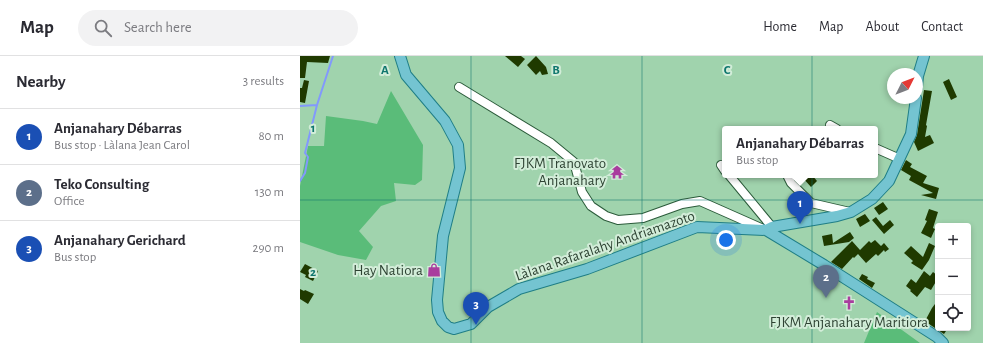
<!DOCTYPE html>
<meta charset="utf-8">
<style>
body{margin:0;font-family:"Alegreya Sans",sans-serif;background:#f2f2f3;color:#2b2b33}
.controls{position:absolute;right:12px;bottom:12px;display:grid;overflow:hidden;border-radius:4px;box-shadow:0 2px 6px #0003}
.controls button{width:36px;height:36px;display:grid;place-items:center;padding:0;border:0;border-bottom:1px solid #e1e1e2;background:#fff;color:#2b2b33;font:20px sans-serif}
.compass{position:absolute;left:587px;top:12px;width:36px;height:36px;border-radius:50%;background:#fff;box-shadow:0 2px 6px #0003;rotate:48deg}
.you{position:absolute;left:426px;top:184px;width:14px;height:14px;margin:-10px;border:3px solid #fff;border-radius:50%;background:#1a73e8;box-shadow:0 0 0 6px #1a73e833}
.badge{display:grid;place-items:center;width:26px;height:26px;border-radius:50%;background:#a93d9e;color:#fff;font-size:13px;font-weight:700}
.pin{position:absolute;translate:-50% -33px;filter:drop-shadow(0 1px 2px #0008)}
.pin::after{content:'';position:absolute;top:21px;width:14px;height:12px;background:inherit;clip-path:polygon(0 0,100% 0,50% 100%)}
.popup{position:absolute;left:422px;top:70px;width:156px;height:52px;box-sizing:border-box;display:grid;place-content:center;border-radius:4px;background:#fff;filter:drop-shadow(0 1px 3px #0005);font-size:13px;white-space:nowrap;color:#7c7c81}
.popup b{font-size:15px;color:#2b2b33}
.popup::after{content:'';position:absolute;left:50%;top:100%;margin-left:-8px;border:8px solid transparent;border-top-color:#fff}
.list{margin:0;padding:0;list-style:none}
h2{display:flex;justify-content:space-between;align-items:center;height:52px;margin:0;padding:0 16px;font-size:17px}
h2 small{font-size:13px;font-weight:400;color:#7c7c81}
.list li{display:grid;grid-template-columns:26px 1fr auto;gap:12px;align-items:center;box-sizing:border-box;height:56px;padding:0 16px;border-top:1px solid #e1e1e2}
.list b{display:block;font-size:15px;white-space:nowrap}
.list p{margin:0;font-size:13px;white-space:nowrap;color:#7c7c81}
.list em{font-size:13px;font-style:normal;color:#7c7c81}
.icon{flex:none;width:22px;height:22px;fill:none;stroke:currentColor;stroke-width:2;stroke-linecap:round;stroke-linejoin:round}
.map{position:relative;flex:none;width:683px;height:287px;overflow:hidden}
header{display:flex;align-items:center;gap:24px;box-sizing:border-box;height:56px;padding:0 20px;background:#fff;border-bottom:1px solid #e1e1e2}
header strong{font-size:19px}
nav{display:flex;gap:22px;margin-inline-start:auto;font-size:14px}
.search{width:280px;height:36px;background:#f2f2f3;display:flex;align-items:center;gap:10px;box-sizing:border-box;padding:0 14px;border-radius:22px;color:#7c7c81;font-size:15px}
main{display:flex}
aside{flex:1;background:#fff}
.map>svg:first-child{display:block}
</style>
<header>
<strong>Map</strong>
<div class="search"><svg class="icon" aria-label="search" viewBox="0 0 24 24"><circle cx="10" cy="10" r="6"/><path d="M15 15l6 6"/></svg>Search here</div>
<nav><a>Home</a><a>Map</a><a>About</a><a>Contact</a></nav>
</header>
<main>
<aside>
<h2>Nearby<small>3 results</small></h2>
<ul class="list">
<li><span class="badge" style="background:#1a4fb4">1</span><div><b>Anjanahary Débarras</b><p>Bus stop · Làlana Jean Carol</p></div><em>80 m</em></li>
<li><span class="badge" style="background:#5c6f8a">2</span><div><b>Teko Consulting</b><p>Office</p></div><em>130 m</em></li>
<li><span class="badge" style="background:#1a4fb4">3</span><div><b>Anjanahary Gerichard</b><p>Bus stop</p></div><em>290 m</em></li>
</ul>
</aside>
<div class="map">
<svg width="683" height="287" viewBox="0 0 683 287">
<rect width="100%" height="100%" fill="#a0d3ad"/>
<!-- green -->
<path fill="#5abc79" d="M91,35l32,54 -1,35 -7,5 -21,-2 2,18 -15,5 -22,25 14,16 -7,13 -28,-5 -38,-13v-56l8,-40h16l2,-30 37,5 14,3z
M577,256l43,31h-56z"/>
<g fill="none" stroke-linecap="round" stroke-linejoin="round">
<!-- stream -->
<path stroke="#8299fc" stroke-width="2" d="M0,50l17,-1 16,-49
M0,125l5,-8 3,-16 -3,-4 12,-48"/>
</g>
<!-- building -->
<path fill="#1f3a00" d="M0,0h30l-2,7 -21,-1 -2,16h-5z
M205,0h16l4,3 -7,8z
M236,0l10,11 2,7 -6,1 -2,-4 -4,4 -9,-10z
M649,23l8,18 -6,3 -8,-18z
M4,24l5,1 -4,22 -5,-1v-14h2z
M624,34l8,1 -6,34 1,1 -2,11 5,-2 4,8 -16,8 -4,-9 3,-7z
M606,104l6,4 -2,3 17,9 -4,7 16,5 -3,11 -15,-4 12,-2 -24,-13 2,-4 -10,-6z
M506,119h6l5,6 -6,6 -8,-9z
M583,146l5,7 -9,6 -5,-7z
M629,153l9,3 -5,16 2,1 -4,9 -10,-5 6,-12 -2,-1z
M565,158l5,7 -10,6 -4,-8z
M576,161l7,9 7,-6 4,5 -10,9 -12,-14z
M550,176l4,6 -5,4 -25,4 -2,-10 10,-2 1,9z
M575,184l6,6 3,-3 5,6 -4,3 -1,-2 -6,6 -2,-2 -10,9 -8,-9 -4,4 -1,-1 -11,12 -11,-7 21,-21 8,9 9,-9 2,2z
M629,187l6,3 -6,14 -7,10 -11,-7 2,-2 -9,-8 7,-7 12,11z
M5,208l13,7 -5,10 -8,-4 1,-2 -6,-3z
M624,215l6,5 3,-4 5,4v2l-7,12 -6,-3 -8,10 -7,-6 1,-1 -5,-4 5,-7 5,4z
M562,218l6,3 -1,2 8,4 -3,5 -13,-9z
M0,233l4,2 1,-1 9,4 -6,10 -8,-5z
M638,244v28h10l-4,6 -21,-14 2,1 7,-13z"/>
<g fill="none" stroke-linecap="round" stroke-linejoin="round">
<!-- minor casing -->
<g stroke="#2b5b3a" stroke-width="10">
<path id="minor" d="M159,31l92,56 23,19 8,30 9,14 15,10 12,4 25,-2 39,-14 18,-3 61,27
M530,69l7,4
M575,92l25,11
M421,109l4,6
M429,119l43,52
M487,119l4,8 20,20 39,9"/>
</g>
<!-- major casing -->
<g stroke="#1f7e86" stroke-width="12">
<path id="major" d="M100,0l6,19 39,46 13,24 2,23 -17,68 -6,64 1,12 4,9 6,6 6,2 17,-5 17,-17 31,-18 68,-20 110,-42 69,3 58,35 113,72 6,6
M617,31l1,-11 6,-20
M466,174l6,-3 65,-11 14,-4 21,-13 17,-18 22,-47 5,-36"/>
</g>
<!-- minor -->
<use href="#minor" stroke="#fff" stroke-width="8"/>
<!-- major -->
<use href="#major" stroke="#74c4d1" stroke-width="10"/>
</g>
<!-- grid -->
<path fill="none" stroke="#0f766e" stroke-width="1" stroke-opacity="0.55" d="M171,0v287M342,0v287M512,0v287M0,144h683"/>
<!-- icons -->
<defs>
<g id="temple-bare" transform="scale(1.08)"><path d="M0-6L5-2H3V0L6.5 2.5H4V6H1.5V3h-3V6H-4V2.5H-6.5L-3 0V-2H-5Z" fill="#a93d9e" stroke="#d3edd9" stroke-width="2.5" paint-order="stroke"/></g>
<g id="shop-bare" transform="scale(1.08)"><path d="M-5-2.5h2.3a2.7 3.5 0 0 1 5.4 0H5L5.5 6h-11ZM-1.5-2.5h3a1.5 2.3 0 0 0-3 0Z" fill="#a93d9e" stroke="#d3edd9" stroke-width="2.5" paint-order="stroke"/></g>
<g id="church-bare" transform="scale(1.08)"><path d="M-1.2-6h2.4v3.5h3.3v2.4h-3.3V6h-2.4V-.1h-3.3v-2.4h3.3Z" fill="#a93d9e" stroke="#d3edd9" stroke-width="2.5" paint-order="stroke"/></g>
</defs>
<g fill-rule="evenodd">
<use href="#temple-bare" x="317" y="116"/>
<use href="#shop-bare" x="134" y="214"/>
<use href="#church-bare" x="549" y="247"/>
</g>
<g text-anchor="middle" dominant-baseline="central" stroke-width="4" stroke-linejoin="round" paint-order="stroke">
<!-- poi labels -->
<g font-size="15" fill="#2e4333" stroke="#d3edd9" text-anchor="end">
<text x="306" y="107">FJKM Tranovato<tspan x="306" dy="17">Anjanahary</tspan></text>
<text x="123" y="214">Hay Natiora</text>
<text x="549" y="266" text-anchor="middle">FJKM Anjanahary Maritiora</text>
</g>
<!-- street labels -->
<g font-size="15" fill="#2e4333" stroke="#d3edd9">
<text transform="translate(305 190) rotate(-19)">Làlana Rafaralahy Andriamazoto</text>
</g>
</g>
<g font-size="13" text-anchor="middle" font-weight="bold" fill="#0f766e" stroke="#d3edd9" stroke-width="4" stroke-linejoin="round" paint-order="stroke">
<text x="85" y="18">A</text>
<text x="256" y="18">B</text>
<text x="427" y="18">C</text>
<text x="13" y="76">1</text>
<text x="13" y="220">2</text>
</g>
</svg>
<div class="controls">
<button>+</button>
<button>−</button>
<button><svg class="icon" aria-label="locate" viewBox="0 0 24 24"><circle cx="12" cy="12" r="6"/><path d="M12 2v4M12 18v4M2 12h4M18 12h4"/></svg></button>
</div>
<svg class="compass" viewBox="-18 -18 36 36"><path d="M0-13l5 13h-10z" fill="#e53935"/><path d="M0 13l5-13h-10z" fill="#7c7c81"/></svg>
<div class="you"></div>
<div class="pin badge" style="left:500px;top:168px;background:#1a4fb4">1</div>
<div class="popup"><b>Anjanahary Débarras</b>Bus stop</div>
<div class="pin badge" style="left:526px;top:242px;background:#5c6f8a">2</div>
<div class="pin badge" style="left:176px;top:269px;background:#1a4fb4">3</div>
</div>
</main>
